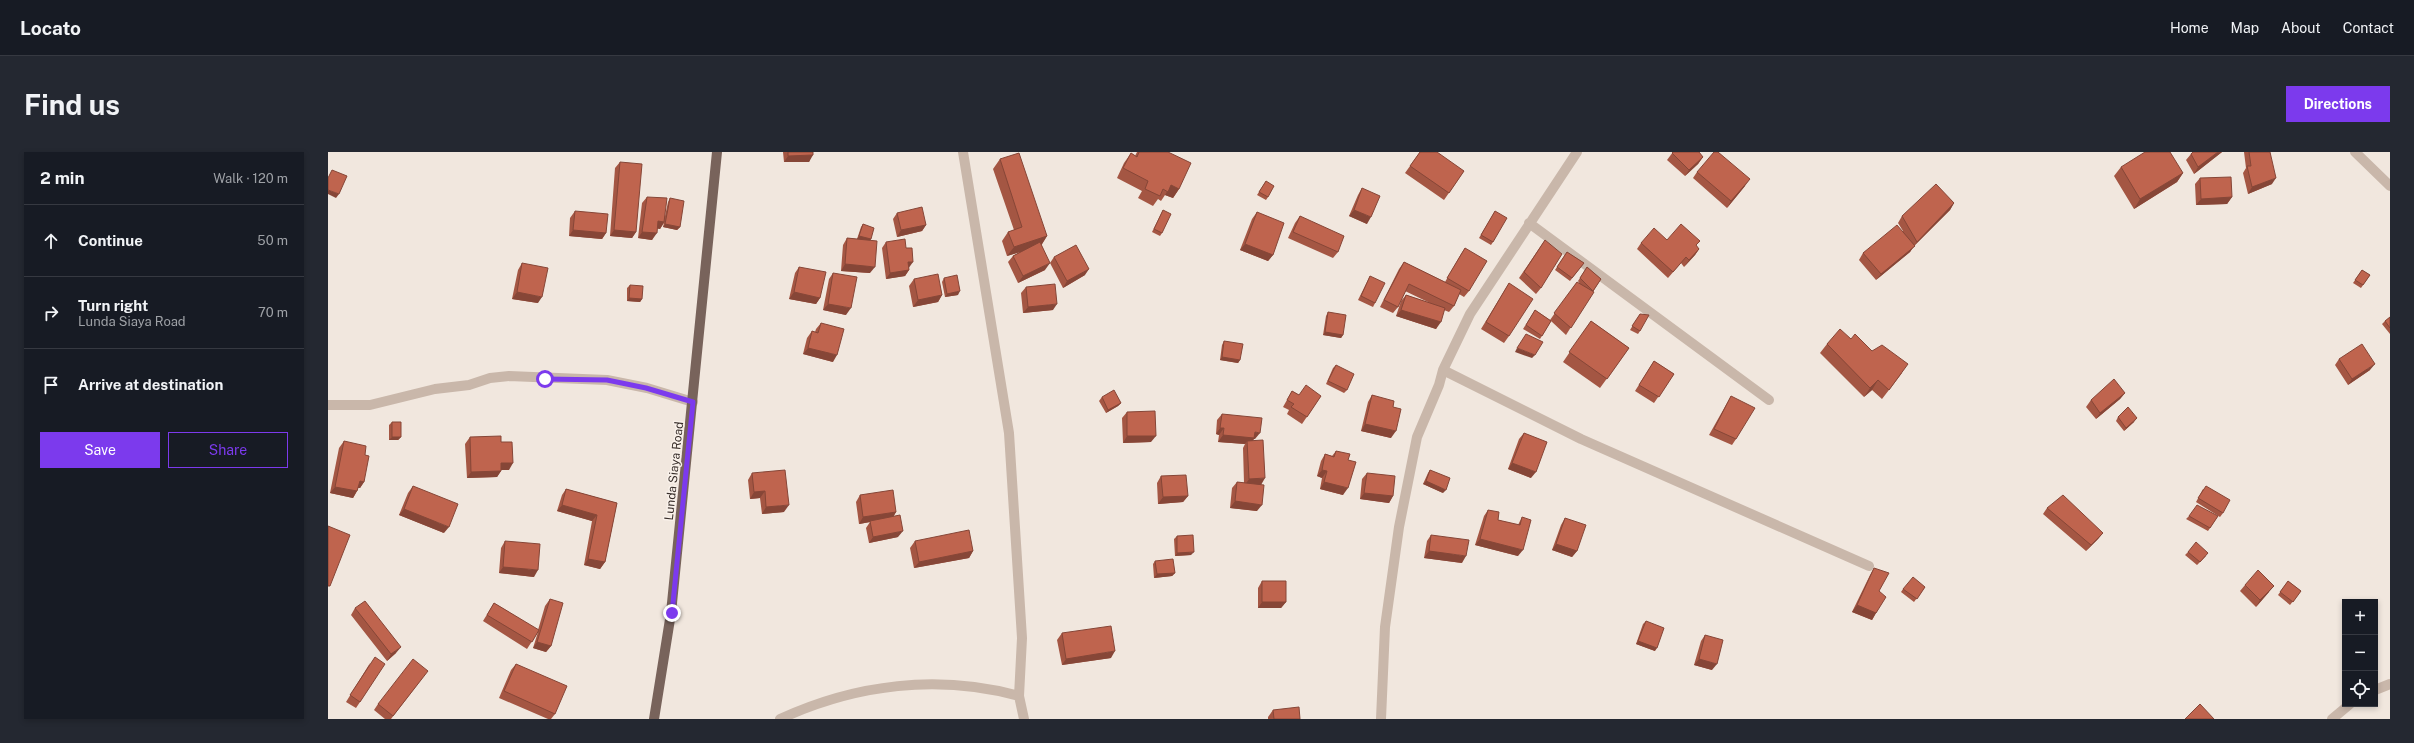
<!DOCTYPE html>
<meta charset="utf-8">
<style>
body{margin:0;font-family:"Public Sans",sans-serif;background:#242831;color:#f1f3f6}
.controls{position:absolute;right:12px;bottom:12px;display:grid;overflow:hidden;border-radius:0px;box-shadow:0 2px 6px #0003}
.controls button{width:36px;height:36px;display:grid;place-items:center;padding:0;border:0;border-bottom:1px solid #363941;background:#171b24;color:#f1f3f6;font:20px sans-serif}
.stop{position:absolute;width:12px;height:12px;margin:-9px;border:3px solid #7c3aed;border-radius:50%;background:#fff}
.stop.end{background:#7c3aed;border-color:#fff;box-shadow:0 1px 4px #0008}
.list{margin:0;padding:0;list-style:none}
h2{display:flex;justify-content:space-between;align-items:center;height:52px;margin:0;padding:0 16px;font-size:17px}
h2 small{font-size:13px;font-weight:400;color:#9ea1a6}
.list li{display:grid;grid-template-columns:26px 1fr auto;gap:12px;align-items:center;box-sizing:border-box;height:72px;padding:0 16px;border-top:1px solid #363941}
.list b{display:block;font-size:15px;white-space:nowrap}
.list p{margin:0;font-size:13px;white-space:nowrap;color:#9ea1a6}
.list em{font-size:13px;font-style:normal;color:#9ea1a6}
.actions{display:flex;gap:8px;padding:12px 16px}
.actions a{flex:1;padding:9px 0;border:1px solid #7c3aed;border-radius:0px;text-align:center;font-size:14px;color:#7c3aed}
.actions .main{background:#7c3aed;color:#fff}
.icon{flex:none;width:22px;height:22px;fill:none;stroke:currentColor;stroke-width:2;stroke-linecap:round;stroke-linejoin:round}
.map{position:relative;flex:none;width:2062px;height:567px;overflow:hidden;border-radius:0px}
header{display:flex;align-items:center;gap:24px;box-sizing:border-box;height:56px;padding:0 20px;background:#171b24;border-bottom:1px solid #363941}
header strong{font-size:19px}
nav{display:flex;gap:22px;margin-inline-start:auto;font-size:14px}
.intro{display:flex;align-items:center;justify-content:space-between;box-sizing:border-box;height:96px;padding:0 24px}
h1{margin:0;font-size:28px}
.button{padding:10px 18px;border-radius:0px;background:#7c3aed;color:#fff;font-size:14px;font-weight:700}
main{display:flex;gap:24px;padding:0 24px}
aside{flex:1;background:#171b24;border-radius:0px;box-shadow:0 2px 6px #0003}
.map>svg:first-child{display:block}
</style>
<header>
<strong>Locato</strong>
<nav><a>Home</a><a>Map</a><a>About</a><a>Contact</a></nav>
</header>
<div class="intro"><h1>Find us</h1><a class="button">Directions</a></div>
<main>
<aside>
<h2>2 min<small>Walk · 120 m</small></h2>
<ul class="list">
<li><svg class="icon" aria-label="ahead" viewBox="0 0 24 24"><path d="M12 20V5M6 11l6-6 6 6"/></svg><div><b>Continue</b></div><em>50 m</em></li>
<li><svg class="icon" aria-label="right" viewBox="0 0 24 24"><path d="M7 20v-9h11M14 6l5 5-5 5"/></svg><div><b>Turn right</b><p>Lunda Siaya Road</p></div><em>70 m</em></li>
<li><svg class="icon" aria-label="arrive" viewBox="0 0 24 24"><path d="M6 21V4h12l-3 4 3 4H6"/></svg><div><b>Arrive at destination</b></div></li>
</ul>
<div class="actions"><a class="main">Save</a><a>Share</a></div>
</aside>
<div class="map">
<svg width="2062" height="567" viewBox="0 0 2062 567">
<rect width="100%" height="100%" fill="#f1e7de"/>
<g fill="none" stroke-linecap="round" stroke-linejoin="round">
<!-- minor -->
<path stroke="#c9b7aa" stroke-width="10" d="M635,0l46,281 13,205 -3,58 5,23
M2027,0l35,34
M1201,71l240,177
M1115,218l138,69 288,127
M0,253h42l65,-16 34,-4 21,-7 19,-2 98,4 40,8 46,14
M2047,538l15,-6
M452,567c76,-35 158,-45 239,-23
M1053,567l4,-92 14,-100 18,-90 22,-52 4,-15 27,-56 107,-162
M2004,567l18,-15"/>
<!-- primary -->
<path stroke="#78635b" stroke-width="10" d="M326,567l17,-106 46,-461"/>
</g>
<!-- wall -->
<path fill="#a45643" d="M455,0h30l-4,10h-25z
M809,0h31l11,37 -6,9 -8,-3 -4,6 -3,-2 -5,7 -15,-8 4,-7 -25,-13 7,-15 7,-10 4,3z
M1092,0l44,19 -20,29 -39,-27z
M1345,0l30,5 -5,7 -13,12 -18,-16z
M1865,0h29l-28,22 -8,-14 5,-6z
M1916,0h26l2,32 -24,10 -5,-21 3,-5z
M672,7l47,77 -6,9 4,25 -27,13 -10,-21 5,-6 7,-4 -13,4 -5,-15 6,-9 6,-2 -21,-61z
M292,10l16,70 -4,6 -22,-2 5,-68z
M1793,15l62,6 -6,9 -43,27 -20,-33z
M1369,20l48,14 -18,22 -34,-30z
M1872,26l32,19 -5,7 -31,1 -1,-21z
M938,29l2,16 -2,3 -9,-5z
M1034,36l5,36 -18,-8 9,-21z
M319,45l18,19 3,-14 2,-4 10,29 -3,3 -14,-3 1,-4 -4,6 -3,-1 -5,12 -14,-2 4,-35z
M1626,51l-4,7 -36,36 -4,6 -34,28 -17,-20 4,-7 40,-22 -5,-8 4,-7z
M835,58l-1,23 -2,3 -8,-4z
M247,59l31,22 -4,6 -33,-3 1,-18z
M1167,59l-2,31 -2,3 -12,-7z
M929,60l16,43 -5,6 -28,-11 12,-31z
M569,61l29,12 -4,6 -25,6 -4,-18z
M972,64l38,36 -5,6 -45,-20 7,-15z
M535,72l8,15 -1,1v33l-29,-2 2,-26 4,-7 10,1 4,-12z
M1217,88l-4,48 -5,6 -17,-16z
M1339,88l29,6 3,3 -4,6 -11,12 -3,-4 -13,15 -31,-29 4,-6z
M558,90l23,26v2l-4,6 -19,3 -4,-31z
M1137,96l4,43 -5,6 -5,-3 -5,12 -5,6 -5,-2 -8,19 -40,-13 5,-15 5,-6 24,8 -25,-12 -7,16 -5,6 -13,-6 19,-38 5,-7 41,20 16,-28z
M1239,100l17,11 -14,18 -15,-11z
M726,105l31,18 -22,13 -13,-25z
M194,111l16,40 -26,-4 6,-29z
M471,115l21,31 -4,6 -27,-5 6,-26z
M1259,115l14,12 -35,56 -15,-14 -11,18 -17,-10 12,-19 15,10 27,-38 3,2 -2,-3z
M2034,118l8,5 -9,13 -8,-5z
M505,121l13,42 -23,-5 6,-31z
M1042,124l5,27 -2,4 -15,-7z
M616,126l14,17 -13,2 -3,-15z
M586,127l28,16 -4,7 -25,5 -4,-21z
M1181,131v53l-5,7 -23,-14z
M302,133l12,14 -2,3 -13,-1v-13z
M698,135l27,23 -30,3 -2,-20z
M1000,160l15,23 -2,3 -18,-3 3,-19z
M1312,162v17l-2,3 -8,-4z
M2062,165v17l-8,-10 3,-3z
M1263,169l38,27 -29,40 -37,-26z
M493,171l12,39 -30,-8 4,-16 5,-7 3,1 1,-3z
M1523,187l21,12 30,22 -20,26 -10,-9 -8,7 -44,-44 7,-9z
M896,189l16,19 -2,3 -18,-3 2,-15z
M2011,207l31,11 -22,15 -13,-20z
M1326,209l20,13 -20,29 -19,-12z
M1008,213l11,25 -3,3 -18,-9 7,-16z
M964,239l7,4 22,1 -19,28 -15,-10 2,-4 -6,-3z
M1797,241l-5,6 -24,20 -10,-12 5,-7z
M1044,243l21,12 -2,31 -30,-7 7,-29z
M1403,244l5,43 -4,6 -23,-10 18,-32z
M774,245l19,6 -3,3 -12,7 -7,-12z
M799,260l24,30 -28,1 -1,-25z
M894,262l33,25h-1l-2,2 9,44 -4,26 -27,-3 2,-20 5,-6 7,1 -1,-35 2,-4 -27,-2 1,-7 -3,-1 1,-14z
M1790,265l16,5 -10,9 -8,-10z
M64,270l9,15 -3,3h-9v-15z
M1196,281l7,45 -23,-9 11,-30z
M142,285l31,5 8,28h-8v1l-4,6 -30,1 -2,-34z
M16,289l21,14 -1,27 -4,6h-2l-1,3 -4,7 -23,-5 9,-45z
M1008,299l12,9 -5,35 -23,-6 2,-11 -5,-2 4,-15 4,-7 7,2z
M1102,318l13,23 -20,-9 5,-11z
M424,321l32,39 -22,2 -2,-16 -10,1 -2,-19z
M1039,321l26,23 -4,7 -29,-4 2,-20z
M833,324l27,20 -5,6 -25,2 -1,-21z
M85,334l31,47 -45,-18 9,-22z
M238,337l51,14 -12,59 -5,7 -16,-4 8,-44 -35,-10 5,-16z
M1875,337l20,24 -3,4 -24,-15z
M532,343l36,17 -3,5 5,20 -29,6 -3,-15 4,-6 -11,2 -3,-22z
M1719,356l56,25 -5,6 -12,12 -43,-37z
M1160,358l10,10 20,5 4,-8 -4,39 -43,-11 9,-29z
M1861,364h29l-10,15 -22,-12z
M1237,366l12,33 -5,6 -20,-7 9,-25z
M1103,383l31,28 -38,-5 3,-17z
M849,384l14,19 -16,1 -1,-17z
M177,389l29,36 -35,-4 2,-25z
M587,389l58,10 -4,7 -55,10 -4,-20z
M1860,400l18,4 -9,9 -12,-10z
M827,409l20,12 -3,3 -18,2 -1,-14z
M1546,416l5,23 -3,22 -4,7 -20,-8 18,-37z
M934,429l24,21 -5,6h-23v-20z
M1960,429l13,10 -11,14 -12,-10z
M1917,433l24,7 -13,15 -16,-16z
M1597,435l-11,15 -13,-10 2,-3z
M222,447l1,47 -5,6 -13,-4 5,-16 -11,17 -44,-28 11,-18 44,27 7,-24z
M27,456l41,45 -9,8 -36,-46z
M1318,469l9,30 -19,-7 7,-20z
M734,481l49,25 -49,7 -5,-25z
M1377,483l7,35 -18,-5 7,-24z
M42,511l-10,39 -4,6 -10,-6z
M188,512l39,50 -4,5h-3l-49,-21 12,-28z
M95,525l-32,42h-6l-11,-9 4,-6z
M945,558l27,9h-32v-2z"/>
<!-- shaded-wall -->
<path fill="#864637" d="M1890,0h4l-28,22 4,-7z
M485,3l-4,7h-25l4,-6z
M1375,5l-5,7 -13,12 4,-6z
M1855,21l-6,9 -43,27 6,-10z
M1948,26l-4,6 -24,10 4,-7z
M1422,27l-5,7 -18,22 4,-7z
M843,33l8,4 -6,9 -8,-3z
M0,38l11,4 -3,4 -8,-4z
M1904,45l-5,7 -31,1 5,-6z
M1626,51l-4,7 -36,36 -4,6 -34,28 5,-6 32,-27 4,-5z
M1026,58l17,7 -4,7 -18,-8z
M330,69l6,1 -4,7 -6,-1z
M337,72l15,3 -3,3 -14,-3z
M598,73l-4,6 -25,6 4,-7z
M245,78l33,3 -4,6 -33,-3z
M286,78l22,2 -4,6 -22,-2z
M314,80l15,1 -5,7 -14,-2z
M531,84l12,3 -2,4 -12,-4z
M719,84l-6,10 -34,10 7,-9z
M917,92l28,11 -5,6 -28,-11z
M1371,97l-4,6 -11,12 5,-7z
M580,110h5l-5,7z
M722,111l-5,7 -27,13 5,-7z
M517,112l30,3 -5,6 -29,-2z
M761,117l-4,6 -22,13 4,-7z
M581,118l-4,6 -19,3 4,-6z
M632,139l-2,4 -13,2 2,-3z
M189,140l25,5 -4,6 -26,-4z
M466,140l26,6 -4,6 -27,-5z
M614,143l-4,7 -25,5 5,-7z
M301,146l13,1 -2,3 -13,-1z
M500,152l23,4 -5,7 -23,-5z
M729,152l-4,6 -30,3 5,-6z
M1073,158l40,12 -5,7 -40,-13z
M997,180l18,3 -2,3 -18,-3z
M480,196l29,7 -4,7 -30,-8z
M1189,196l18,7 -3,3 -17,-6z
M894,205l18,3 -2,3 -18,-3z
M2047,212l-5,6 -22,15 4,-6z
M1550,228l-6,10 -8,7 6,-9z
M1797,241l-5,6 -24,20 4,-6z
M793,251l-3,3 -12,7 2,-3z
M1809,266l-3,4 -10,9 2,-3z
M1037,272l31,7 -5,7 -30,-7z
M892,276h4l-5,7 -3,-1z
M927,280l5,1 -5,6h-1l-5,6 -2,-4 -2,3 -27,-2 5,-7z
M799,284h29l-5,6 -28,1z
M64,285h9l-3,3h-9z
M173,311h12l-4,7h-12z
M1184,311l24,9 -5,6 -23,-9z
M994,318l5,1 -5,7 -5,-2z
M173,319l-4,6 -30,1 4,-6z
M937,326l-4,7h-16l4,-6z
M32,329l4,1 -4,6 -5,-1z
M1098,329l20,9 -3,3 -20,-9z
M996,330l24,6 -5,7 -23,-6z
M7,335l22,4 -4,7 -23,-5z
M437,339l-5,7 -10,1 4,-7z
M1036,341l29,3 -4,7 -29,-4z
M860,344l-5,6 -25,2 5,-7z
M907,349l27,4 -5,6 -27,-3z
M234,353l35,10 -5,6 -35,-10z
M461,353l-5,7 -22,2 4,-7z
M76,357l45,18 -5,6 -45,-18z
M568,360l-4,7 -22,2v1l-11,2 4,-7z
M575,379l-5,6 -29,6 4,-6z
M1775,381l-5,6 -12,12 5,-6z
M1152,387l43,11 -5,6 -43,-11z
M1228,392l21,7 -5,6 -20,-7z
M645,399l-4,7 -55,10 5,-6z
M1101,399l37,5 -4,7 -38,-5z
M866,400l-3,3 -16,1 2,-3z
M260,407l17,3 -5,7 -16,-4z
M175,415l35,3 -4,7 -35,-4z
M847,421l-3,3 -18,2 3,-4z
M1946,434l-5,6 -13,15 4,-7z
M934,450h24l-5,6h-23z
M1529,453l19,8 -4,7 -20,-8z
M1310,489l19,7 -2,3 -19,-7z
M209,490l14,4 -5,6 -13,-4z
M73,495l-5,6 -9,8 4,-7z
M787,499l-4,7 -49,7 4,-6z
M1371,507l18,5 -5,6 -18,-5z"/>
<!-- building -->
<path fill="#bf644e" stroke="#864637" d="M460,0h25v3l-25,1z
M811,0h29l23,11 -12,26 -8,-4 -3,7 -5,-3 -3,7 -15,-7 3,-8 -25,-13 8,-15 6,4z
M1092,0h17l27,19 -15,22 -39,-27z
M1345,0h26l4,5 -14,13 -17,-17z
M1386,0h4l32,27 -19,22 -34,-29z
M1817,0h25l13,21 -43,26 -19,-32z
M1865,0h25l-20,15 -7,-13z
M1921,0h21l6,26 -24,9 -5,-21h4z
M691,1l28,83 -33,11 -6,-15 14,-5 -22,-68z
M292,10l22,2 -6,68 -22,-2z
M4,18l15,6 -8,18 -11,-4v-12z
M1903,25l1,20 -31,2 -1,-21z
M938,29l8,5 -6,11 -9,-5z
M1608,32l18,19 -37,39 -15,-26z
M1034,36l18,8 -9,21 -17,-7z
M319,45l20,1 -3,24 -6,-1 -1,12 -15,-1z
M342,46l14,3 -4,26 -15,-3z
M594,55l4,18 -25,5 -4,-17z
M835,58l8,4 -9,19 -8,-4z
M247,59l33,3 -2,19 -33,-3z
M1167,59l12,7 -14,24 -12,-7z
M929,60l27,11 -11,32 -28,-11z
M972,64l44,20 -6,16 -45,-20z
M535,72l11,4 -3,11 -12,-3z
M1353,72l19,17 -4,4 3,4 -10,11 -3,-3 -13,15 -32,-29 13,-15 13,12z
M1569,73l18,21 -34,28 -18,-21z
M519,86l30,3 -2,26 -30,-3z
M577,87l1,9h6l1,14h-5l1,8 -19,3 -4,-31z
M1217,88l17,14 -21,34 -17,-16z
M712,90l10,21 -27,13 -10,-20z
M748,93l13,24 -22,12 -13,-24z
M1137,96l22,13 -18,30 -22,-13z
M1239,100l17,11 -12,15 -15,-11z
M1076,110l57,28 -7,16 -45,-22 -11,23 -14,-7z
M194,111l26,5 -6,29 -25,-5z
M471,115l27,5 -6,26 -26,-6z
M1259,115l14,12 -8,12 -13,-13z
M2034,118l8,5 -7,10 -8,-5z
M505,121l24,4 -6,31 -23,-4z
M610,122l4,21 -24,5 -4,-21z
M629,123l3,16 -13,3 -3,-16z
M1042,124l15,7 -10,20 -14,-7z
M1249,130l17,10 -23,36 -17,-15z
M1181,131l24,16 -24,37 -23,-14z
M727,132l2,20 -29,3 -2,-20z
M302,133l13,1 -1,13 -13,-1z
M1078,143l39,13 -4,14 -40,-12z
M1207,158l16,11 -9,15 -16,-11z
M1000,160l18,3 -3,20 -18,-3z
M1312,162l9,1 -9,16 -8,-5z
M2062,165v11l-5,-7z
M1263,169l38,27 -22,31 -38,-27z
M493,171l23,6 -7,26 -29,-7 4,-17 6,2z
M1512,177l11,10 4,-5 17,17 10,-6 26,19 -19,26 -11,-10 -8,8 -43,-44z
M1198,182l17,8 -8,13 -18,-7z
M896,189l19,3 -3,16 -18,-3z
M2034,192l13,20 -23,15 -13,-20z
M1326,209l20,13 -15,23 -20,-12z
M1008,213l18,9 -7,16 -19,-9z
M1786,227l11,14 -25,20 -9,-13z
M978,233l15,11 -14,21 -16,-10 3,-3 -7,-4 5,-9 7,4z
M786,238l7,13 -13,7 -6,-13z
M1044,243l22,6 -1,6 8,2 -5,22 -31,-7z
M1403,244l24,12 -19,31 -22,-10z
M1800,255l9,11 -11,10 -8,-11z
M827,259l1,25h-29v-24z
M894,262l40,4 -2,15 -5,-1 -1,6 -31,-3 1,-7h-4z
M64,270h9v15h-9z
M1196,281l23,9 -11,30 -24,-9z
M173,284v6h11l1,21h-12v8l-30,1 -1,-35z
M935,288l2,38 -16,1 -2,-38z
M16,289l22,5 -1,9 4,1 -5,26 -4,-1 -3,10 -22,-4z
M1008,299l14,3 -2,6 8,2 -8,26 -24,-6 3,-11 -5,-1 3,-16 9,3z
M457,318l4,35 -23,2 -1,-16 -11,1 -2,-19z
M1102,318l20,8 -4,12 -20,-9z
M1039,321l28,3 -2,20 -29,-3z
M858,323l2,21 -25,1 -2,-21z
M909,330l27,3 -2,20 -27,-4z
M85,334l45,18 -9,23 -45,-18z
M1878,334l24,14 -7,13 -25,-15z
M238,337l51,14 -12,59 -17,-3 9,-44 -35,-10z
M565,338l3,22 -33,5 -3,-22z
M1735,343l40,38 -12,12 -44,-37z
M1869,353l21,11 -8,12 -21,-12z
M1160,358l11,2 -1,8 22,5 2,-8 9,3 -8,30 -43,-11z
M572,363l3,16 -30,6 -3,-16z
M1237,366l21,7 -9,26 -21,-7z
M0,374l22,9 -20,51h-2z
M641,378l4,21 -54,11 -4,-21z
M865,383l1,17 -17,1v-17z
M1103,383l38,5 -3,16 -37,-5z
M177,389l35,3 -2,26 -35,-3z
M1868,390l12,11 -8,9 -12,-10z
M845,407l2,14 -18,1 -2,-13z
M1546,416l15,5 -10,18 7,6 -10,16 -19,-8z
M1930,418l16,16 -14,14 -15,-15z
M1585,425l12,10 -8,12 -14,-10z
M934,429h24v21h-24z
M1960,429l13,10 -8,11 -13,-10z
M222,447l13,4 -12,43 -14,-4z
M37,449l36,46 -10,7 -36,-46z
M166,451l45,27 -7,12 -45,-27z
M1318,469l18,7 -7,20 -19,-7z
M783,474l4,25 -49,8 -4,-26z
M1377,483l18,5 -6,24 -18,-5z
M47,505l10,7 -25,38 -10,-7z
M85,507l15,12 -35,45 -15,-12z
M188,512l51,22 -12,28 -51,-23z
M1872,552l14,15h-29z
M971,555l1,12h-26l-1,-9z"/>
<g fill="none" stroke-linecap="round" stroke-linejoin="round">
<!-- route -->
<path stroke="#7c3aed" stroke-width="5" d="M217,227l62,1 39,8 47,14 -21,211"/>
</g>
<g text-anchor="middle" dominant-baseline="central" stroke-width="3" stroke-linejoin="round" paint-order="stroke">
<!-- street labels -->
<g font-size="12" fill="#372d29" stroke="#f9f1ea">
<text transform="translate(346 319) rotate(-84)">Lunda Siaya Road</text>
</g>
</g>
</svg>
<div class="controls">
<button>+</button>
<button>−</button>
<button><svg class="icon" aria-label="locate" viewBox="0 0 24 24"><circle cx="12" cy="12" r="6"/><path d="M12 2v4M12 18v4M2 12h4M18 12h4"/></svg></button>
</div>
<div class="stop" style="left:217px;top:227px"></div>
<div class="stop end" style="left:344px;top:461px"></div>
</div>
</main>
